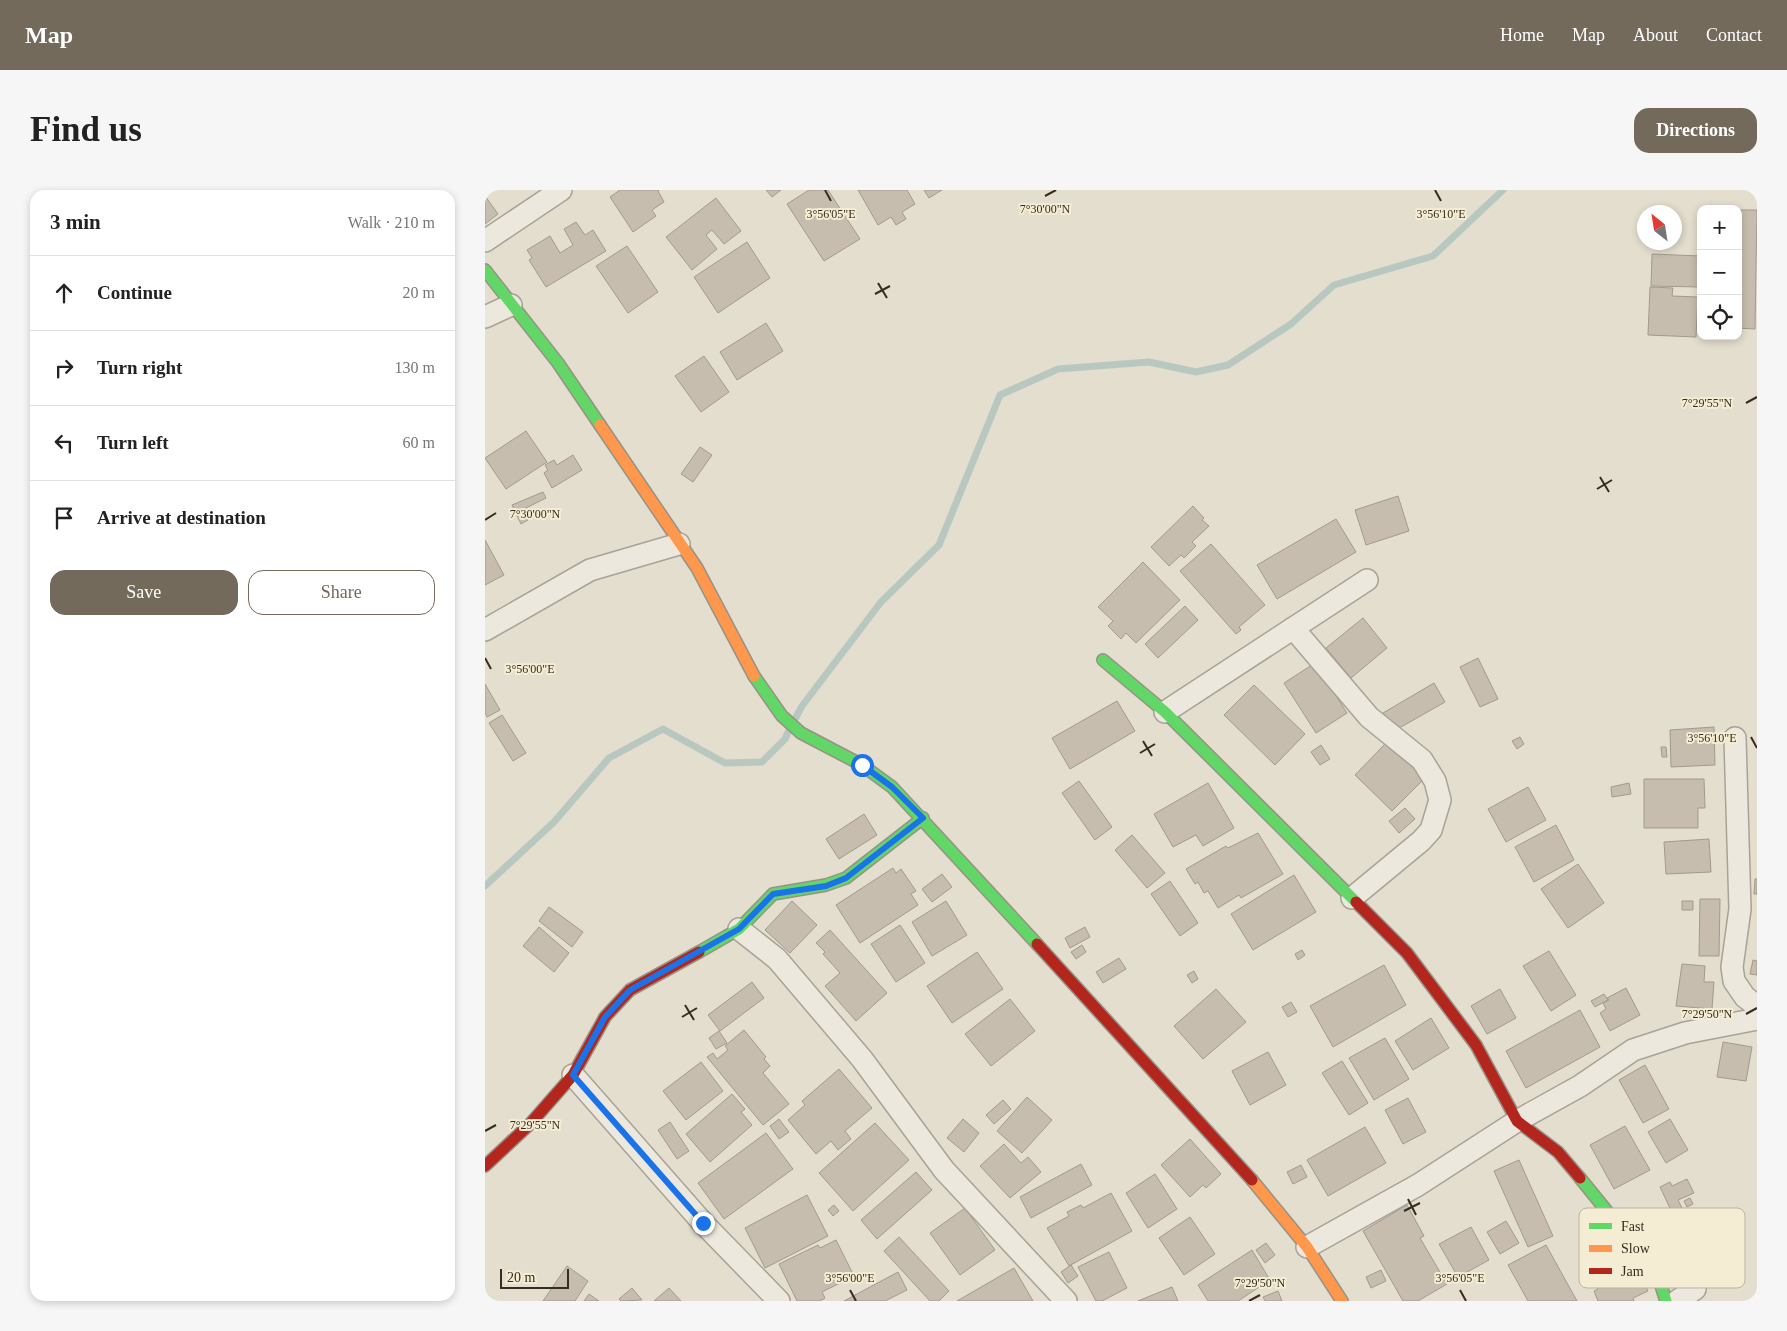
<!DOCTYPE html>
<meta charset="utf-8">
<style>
body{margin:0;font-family:"Times New Roman",serif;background:#f6f6f6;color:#222}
.controls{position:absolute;right:15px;top:15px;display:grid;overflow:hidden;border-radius:10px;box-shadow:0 2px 8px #0003}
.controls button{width:45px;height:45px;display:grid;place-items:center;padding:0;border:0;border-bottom:1px solid #e0e0e0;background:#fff;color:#222;font:25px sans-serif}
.compass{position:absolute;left:1152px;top:15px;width:45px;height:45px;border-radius:50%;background:#fff;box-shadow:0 2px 8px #0003;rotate:330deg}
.scale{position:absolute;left:15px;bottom:12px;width:69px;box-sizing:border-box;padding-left:5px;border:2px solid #362c1f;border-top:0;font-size:14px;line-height:18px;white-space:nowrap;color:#362c1f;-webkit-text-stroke:4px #f4edd3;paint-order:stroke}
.stop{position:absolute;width:15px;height:15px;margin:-11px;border:4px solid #1a73e8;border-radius:50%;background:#fff}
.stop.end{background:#1a73e8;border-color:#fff;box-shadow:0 1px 5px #0008}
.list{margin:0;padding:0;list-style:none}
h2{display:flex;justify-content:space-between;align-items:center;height:65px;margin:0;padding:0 20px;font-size:21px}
h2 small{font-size:16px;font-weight:400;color:#767676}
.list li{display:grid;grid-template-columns:32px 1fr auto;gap:15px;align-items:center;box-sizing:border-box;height:75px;padding:0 20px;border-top:1px solid #e0e0e0}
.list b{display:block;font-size:19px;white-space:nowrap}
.list em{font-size:16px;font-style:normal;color:#767676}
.actions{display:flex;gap:10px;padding:15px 20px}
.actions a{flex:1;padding:11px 0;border:1px solid #736a5c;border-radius:15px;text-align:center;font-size:18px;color:#736a5c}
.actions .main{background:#736a5c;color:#fff}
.icon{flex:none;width:28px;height:28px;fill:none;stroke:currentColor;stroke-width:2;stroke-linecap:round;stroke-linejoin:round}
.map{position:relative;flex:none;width:1272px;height:1111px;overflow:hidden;border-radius:15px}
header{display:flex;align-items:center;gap:30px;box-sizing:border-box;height:70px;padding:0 25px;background:#736a5c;color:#fff}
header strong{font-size:24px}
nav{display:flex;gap:28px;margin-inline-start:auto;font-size:18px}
.intro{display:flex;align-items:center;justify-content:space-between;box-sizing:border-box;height:120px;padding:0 30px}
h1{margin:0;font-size:35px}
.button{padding:12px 22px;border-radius:15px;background:#736a5c;color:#fff;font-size:18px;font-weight:700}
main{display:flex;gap:30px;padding:0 30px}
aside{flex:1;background:#fff;border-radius:15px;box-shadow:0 2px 8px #0003}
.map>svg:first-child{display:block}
</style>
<header>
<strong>Map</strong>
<nav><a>Home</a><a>Map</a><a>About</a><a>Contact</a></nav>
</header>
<div class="intro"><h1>Find us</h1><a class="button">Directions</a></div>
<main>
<aside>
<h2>3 min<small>Walk · 210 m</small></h2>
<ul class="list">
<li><svg class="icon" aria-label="ahead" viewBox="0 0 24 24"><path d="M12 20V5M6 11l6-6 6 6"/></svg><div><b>Continue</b></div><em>20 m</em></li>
<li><svg class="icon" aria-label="right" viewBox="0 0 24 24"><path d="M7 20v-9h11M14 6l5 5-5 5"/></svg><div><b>Turn right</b></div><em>130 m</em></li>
<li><svg class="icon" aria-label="left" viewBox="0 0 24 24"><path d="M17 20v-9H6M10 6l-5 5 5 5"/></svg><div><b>Turn left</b></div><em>60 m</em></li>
<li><svg class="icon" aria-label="arrive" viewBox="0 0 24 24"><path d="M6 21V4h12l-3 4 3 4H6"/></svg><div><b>Arrive at destination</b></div></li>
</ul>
<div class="actions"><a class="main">Save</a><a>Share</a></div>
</aside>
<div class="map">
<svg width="1272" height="1111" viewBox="0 0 1272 1111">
<rect width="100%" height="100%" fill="#e3decd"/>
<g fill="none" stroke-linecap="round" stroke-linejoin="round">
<!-- stream -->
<path stroke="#b8c8c0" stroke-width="7" d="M310,529l7,-13 79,-104 58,-57 61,-150 58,-26 91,-7 47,10 32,-7 63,-41 43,-39 99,-29 70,-66
M0,696l69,-64 55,-64 54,-29 62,34 37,-1 23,-23 4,-9"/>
</g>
<!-- building -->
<path fill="#c6bdae" stroke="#a39a8d" d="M135,0h39l-1,1 6,11 -12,8 4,6 -23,16 -23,-35z
M281,0h15l-9,7z
M324,0h19l32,49 -36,22 -37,-57z
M373,0h49l8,14 -13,8 4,7 -10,6 -5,-8 -13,8z
M439,0h18l-13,8z
M0,6l13,18 -13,10z
M231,8l25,33 -17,13 -12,-14 -6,5 11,14 -25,21 -26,-33z
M1253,20h19l-2,119 -17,-1z
M91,32l9,13 8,-5 13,21 -60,36 -17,-27 3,-2 -5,-8 23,-14 10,17 13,-8 -9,-16z
M262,52l23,36 -52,35 -24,-36z
M142,56l31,46 -30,21 -32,-47z
M1167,64l49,2v31l-50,-1z
M1165,97l23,1 -1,8 26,1 -2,40 -48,-2z
M281,133l17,28 -46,29 -17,-28z
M219,166l25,36 -28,20 -26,-36z
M41,241l21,31 -41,27 -21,-31z
M215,257l12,8 -19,27 -12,-8z
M88,265l9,15 -30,18 -8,-15 4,-3 -3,-5 9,-5 3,5z
M58,302l3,6 -24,12 6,10 -7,4 -9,-19z
M913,306l11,35 -43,14 -11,-35z
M708,316l11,12 -2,2 7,6 -17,16 4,4 -12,12 -3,-3 -12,11 -18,-19z
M851,329l20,33 -79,47 -20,-34z
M0,350l19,35 -19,10z
M726,354l54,61 -26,22 2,3 -5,4 -56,-63z
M658,372l37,38 -44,43 -10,-10 -5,6 -13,-13 5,-5 -15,-14z
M700,416l13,14 -40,38 -13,-14z
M878,428l24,30 -36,30 -25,-30z
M993,468l20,41 -18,8 -20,-40z
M830,473l32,50 -31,20 -32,-50z
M949,493l11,19 -51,29 -11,-18z
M0,494l15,26 -13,7 -2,-4z
M769,495l51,49 -30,31 -51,-50z
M632,511l18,30 -65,38 -18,-31z
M17,525l24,38 -13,8 -24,-38z
M1229,537l1,38 -44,2 -1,-37z
M1035,547l4,7 -7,5 -5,-8z
M902,552l37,37 -32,32 -37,-36z
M836,555l9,14 -10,6 -9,-13z
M1176,557h5l1,10h-5z
M1159,589h60l1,29h-7v20h-54z
M594,591l33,46 -17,13 -33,-47z
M723,593l26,45 -31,18 -7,-11 -23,12 -19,-33z
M1144,593l2,11 -19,3 -1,-10z
M1043,597l18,33 -40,22 -18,-33z
M920,618l10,11 -16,14 -10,-12z
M379,624l13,21 -38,24 -13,-20z
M1071,635l18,35 -40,22 -19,-35z
M773,643l25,41 -42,24 -2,-3 -21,13 -10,-17 -4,2 -6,-11 -3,2 -9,-15 40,-23 2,2z
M647,645l33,38 -18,15 -32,-38z
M1224,649l2,33 -45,2 -2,-32z
M1093,674l26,39 -36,25 -27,-39z
M408,678l3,5 5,-4 15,22 -5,3 7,11 -58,38 -24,-38z
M457,684l10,13 -20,15 -10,-13z
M809,685l22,37 -63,38 -22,-36z
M1270,689h2v15h-3z
M685,691l28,42 -18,13 -29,-42z
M1215,709h20l-1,57h-20z
M307,711l25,24 -27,28 -25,-23z
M461,711l21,34 -35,21 -20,-34z
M1197,711h11v9h-11z
M64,717l34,25 -11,15 -33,-26z
M415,735l25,38 -29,19 -25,-38z
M54,737l30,26 -15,19 -31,-26z
M600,737l5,10 -20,11 -5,-10z
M345,740l57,63 -31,28 -31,-35 15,-13 -17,-19 2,-2 -9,-9z
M597,755l4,7 -10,7 -5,-7z
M817,760l3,5 -7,5 -3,-6z
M1064,761l27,44 -25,16 -28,-45z
M492,762l26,37 -51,34 -25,-37z
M634,768l7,11 -23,14 -7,-11z
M1268,770l4,1v14l-7,-1z
M1197,774l23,2 -1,16h10l-2,27 -36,-3z
M899,775l22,40 -73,42 -23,-41z
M709,781l4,8 -6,4 -5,-8z
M267,792l12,16 -44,33 -12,-16z
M1141,798l14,27 -30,16 -10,-18 6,-4 -3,-6 6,-3 -2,-2z
M731,799l30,33 -43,37 -29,-33z
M1015,799l16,29 -29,16 -16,-28z
M1119,804l4,6 -13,7 -4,-6z
M525,809l25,32 -44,35 -26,-32z
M806,812l6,10 -9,5 -6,-10z
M1095,820l20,37 -74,41 -20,-37z
M946,828l18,30 -36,22 -18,-29z
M259,840l22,27 -2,2 6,7 -7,7 26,31 -26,21 -56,-68 6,-4 4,6 11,-9 -3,-4z
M234,841l8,12 -11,6 -7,-11z
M900,848l24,41 -35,21 -25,-42z
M1238,852l29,5 -6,34 -29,-4z
M783,862l18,33 -36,20 -18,-34z
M857,871l26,42 -19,12 -27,-42z
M216,872l22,29 -37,29 -23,-29z
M1160,875l24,44 -26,14 -24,-43z
M354,879l33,39 -27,23 6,8 -13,11 -7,-9 -15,13 -28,-34 17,-15 -3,-4z
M247,904l13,15 -4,3 11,13 -42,37 -24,-28z
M542,907l25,23 -30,33 -25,-22z
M923,908l18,34 -23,12 -18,-34z
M518,910l8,9 -17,15 -8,-9z
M294,929l10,13 -10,7 -9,-13z
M478,929l16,14 -15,19 -17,-14z
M1185,929l18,31 -22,13 -18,-31z
M185,932l19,29 -12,8 -19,-29z
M390,933l34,37 -56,51 -34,-38z
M1140,936l25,44 -36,19 -24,-44z
M880,937l21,36 -58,33 -21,-36z
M281,943l27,36 -69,50 -26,-36z
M705,949l31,35 -15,14 -3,-3 -13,12 -29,-32z
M519,954l17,19 7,-6 13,15 -31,26 -30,-32z
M1034,970l34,76 -25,11 -34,-76z
M596,974l11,21 -61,33 -11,-21z
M816,975l6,12 -14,7 -6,-12z
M431,982l16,18 -55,49 -16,-19z
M670,984l22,35 -29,19 -22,-35z
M1202,989l7,14 -16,7 9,18 15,-7 8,17 -25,12 -25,-53 10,-5 2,4z
M626,1003l21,38 -63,35 -22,-38 22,-12 -2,-4 14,-7 2,3z
M322,1005l21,41 -63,32 -20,-40z
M1205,1008l3,6 -6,3 -3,-6z
M349,1015l5,6 -6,5 -5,-6z
M922,1015l17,31 -4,2 27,46 -29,17h-15l-40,-70z
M480,1018l30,42 -35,25 -30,-42z
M705,1027l25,37 -31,21 -25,-37z
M1021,1031l13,22 -19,11 -13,-22z
M986,1037l18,33 -31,17 -19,-33z
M414,1047l50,54 -10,10h-9l-46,-50z
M351,1050l18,36 -32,16 3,6 -5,3h-23l-18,-37 39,-19 2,3z
M781,1053l9,12 -10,8 -9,-13z
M1061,1055l31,56h-49l-20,-36z
M1142,1057l21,44 -15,7 1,3h-36l-4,-10 4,-2 -10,-22z
M767,1060l18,30 -32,21h-30l-10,-16z
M624,1062l18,36 -25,13h-6l-18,-34z
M586,1075l7,11 -10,7 -7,-11z
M82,1076l21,15 -13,20h-32z
M529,1078l19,33h-76z
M896,1080l5,11 -15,7 -5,-11z
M413,1082l9,18 -22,11h-41z
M687,1097l6,14h-40z
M147,1098l10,12 -21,1 -2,-2z
M184,1098l12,13h-27z
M793,1101l4,10h-17l-2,-4z
M104,1104l10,7h-15z"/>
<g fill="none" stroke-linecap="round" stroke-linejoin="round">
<!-- street casing -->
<g stroke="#a8a396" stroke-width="24">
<path id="street" d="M0,51l76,-51
M0,127l26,-12
M808,438l76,89 53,43 13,21 5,19 -9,30 -10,11 -69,57
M0,440l105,-60 89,-26
M680,522l202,-132
M1250,548l5,171 -8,58 2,14 11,16 12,9
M254,739l38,30 85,100 82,111 122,131
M88,885l130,148 76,78
M822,1057l111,-62 99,-64 63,-35 53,-36 52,-17 72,-14
M1192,1111l18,-12"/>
</g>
<!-- fast casing -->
<g stroke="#989286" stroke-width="14">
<path id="fast" d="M0,80l73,93 42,62
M618,470l62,52 191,190
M269,486l28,40 19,17 61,32 30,22 145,157
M214,762l40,-23 34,-35 53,-9 20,-7 77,-60
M1095,988l77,95 9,28"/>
</g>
<!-- slow casing -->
<g stroke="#989286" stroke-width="14">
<path id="slow" d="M115,235l97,143 57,108
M767,990l55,67 35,54"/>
</g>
<!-- jam casing -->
<g stroke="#989286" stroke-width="14">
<path id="jam" d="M871,712l51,51 69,92 41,76 41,31 22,26
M552,754l215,236
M0,976l45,-42 43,-49 32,-58 25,-27 69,-38"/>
</g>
<!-- street -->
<use href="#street" stroke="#ece8de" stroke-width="21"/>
<!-- fast -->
<use href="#fast" stroke="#63d668" stroke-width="11"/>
<!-- slow -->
<use href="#slow" stroke="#ff974d" stroke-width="11"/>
<!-- jam -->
<use href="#jam" stroke="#b3261e" stroke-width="11"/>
</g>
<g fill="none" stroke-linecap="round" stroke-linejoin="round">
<!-- route -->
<path stroke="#1a73e8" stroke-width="6" d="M218,1033l-130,-148 32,-58 25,-27 109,-61 34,-35 53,-8 20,-8 77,-60 -31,-31 -30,-22"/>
</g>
<!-- ticks -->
<path fill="none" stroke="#362c1f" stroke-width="2" d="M340,0l6,11M950,0l6,11M560,6l11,-6M393,93l9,15M390,104l15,-8M1261,213l11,-6M1115,287l9,15M1112,299l15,-9M0,330l11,-7M0,468l6,11M1266,547l6,11M658,551l9,15M655,563l15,-9M200,815l9,15M1261,824l11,-6M197,827l15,-9M0,941l11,-6M923,1009l8,16M919,1021l16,-8M365,1100l6,11M975,1100l6,11M764,1111l11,-6"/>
<!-- legend -->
<rect x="1094" y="1018" width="166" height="80" rx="8" fill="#f4edd3" stroke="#bbb39d" stroke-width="1"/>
<rect x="1104" y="1033" width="23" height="6" fill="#63d668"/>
<rect x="1104" y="1055" width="23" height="7" fill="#ff974d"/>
<rect x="1104" y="1078" width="23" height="6" fill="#b3261e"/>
<g font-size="14" fill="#362c1f">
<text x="1136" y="1041">Fast</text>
<text x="1136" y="1063">Slow</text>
<text x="1136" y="1086">Jam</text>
</g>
<g font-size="12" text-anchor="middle" fill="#362c1f" stroke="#f4edd3" stroke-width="4" stroke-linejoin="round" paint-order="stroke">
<text x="560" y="23">7°30'00"N</text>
<text x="346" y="28">3°56'05"E</text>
<text x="956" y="28">3°56'10"E</text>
<text x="1222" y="217">7°29'55"N</text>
<text x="50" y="328">7°30'00"N</text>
<text x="45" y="483">3°56'00"E</text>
<text x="1227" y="552">3°56'10"E</text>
<text x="1222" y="828">7°29'50"N</text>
<text x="50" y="939">7°29'55"N</text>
<text x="365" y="1092">3°56'00"E</text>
<text x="975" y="1092">3°56'05"E</text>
<text x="775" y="1097">7°29'50"N</text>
</g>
</svg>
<div class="controls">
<button>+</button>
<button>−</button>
<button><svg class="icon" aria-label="locate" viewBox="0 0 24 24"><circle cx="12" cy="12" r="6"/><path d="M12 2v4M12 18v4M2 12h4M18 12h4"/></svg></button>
</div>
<svg class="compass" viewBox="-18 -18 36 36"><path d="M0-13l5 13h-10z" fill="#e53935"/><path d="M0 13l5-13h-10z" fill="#767676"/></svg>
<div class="scale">20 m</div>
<div class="stop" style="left:377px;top:575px"></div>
<div class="stop end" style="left:218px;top:1033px"></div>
</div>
</main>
